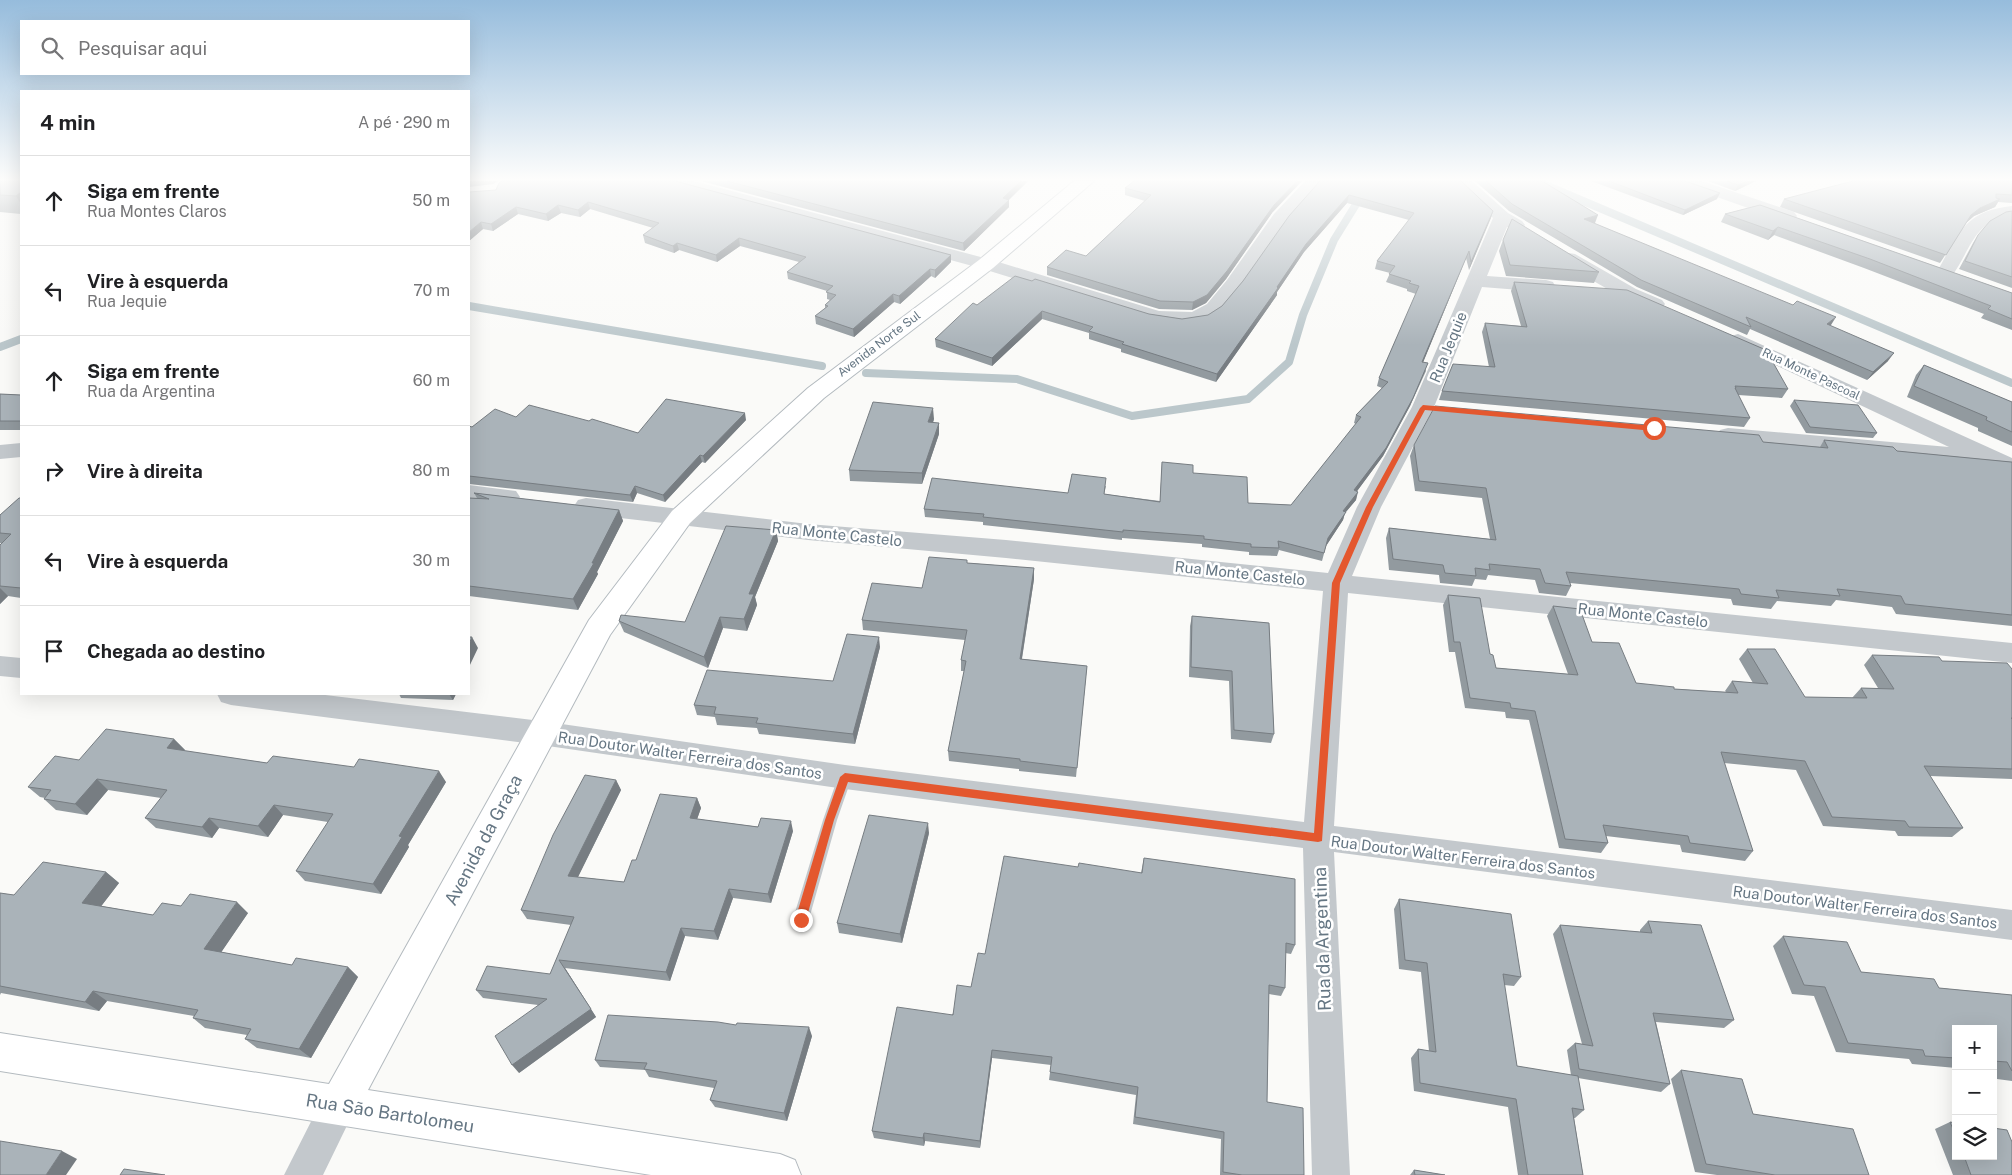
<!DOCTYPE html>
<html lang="pt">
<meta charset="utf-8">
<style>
body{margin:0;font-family:"Public Sans",sans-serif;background:#f2f2f2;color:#202124}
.controls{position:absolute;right:15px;bottom:15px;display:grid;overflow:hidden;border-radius:0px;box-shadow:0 5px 20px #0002}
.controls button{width:45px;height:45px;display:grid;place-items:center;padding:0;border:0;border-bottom:1px solid #e0e0e0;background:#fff;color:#202124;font:25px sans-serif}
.stop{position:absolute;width:15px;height:15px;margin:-11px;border:4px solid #e4572e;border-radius:50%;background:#fff}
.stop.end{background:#e4572e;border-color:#fff;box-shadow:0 1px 5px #0008}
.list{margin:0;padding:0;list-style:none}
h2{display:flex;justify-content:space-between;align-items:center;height:65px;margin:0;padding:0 20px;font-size:21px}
h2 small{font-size:16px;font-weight:400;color:#757577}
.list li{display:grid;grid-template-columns:32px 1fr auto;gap:15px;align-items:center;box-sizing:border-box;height:90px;padding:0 20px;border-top:1px solid #e0e0e0}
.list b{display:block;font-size:19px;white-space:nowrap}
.list p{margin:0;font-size:16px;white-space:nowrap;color:#757577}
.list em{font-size:16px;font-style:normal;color:#757577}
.icon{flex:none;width:28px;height:28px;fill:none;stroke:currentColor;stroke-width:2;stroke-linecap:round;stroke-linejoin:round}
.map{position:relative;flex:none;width:2012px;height:1175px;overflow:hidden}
.search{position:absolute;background:#fff;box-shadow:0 5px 20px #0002;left:20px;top:20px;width:450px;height:55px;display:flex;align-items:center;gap:12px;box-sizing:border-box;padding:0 18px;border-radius:0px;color:#757577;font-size:19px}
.panel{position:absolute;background:#fff;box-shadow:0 5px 20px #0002;left:20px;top:90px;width:450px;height:605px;border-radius:0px}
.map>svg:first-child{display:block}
</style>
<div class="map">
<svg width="2012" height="1175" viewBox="0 0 2012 1175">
<rect width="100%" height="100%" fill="#fafaf8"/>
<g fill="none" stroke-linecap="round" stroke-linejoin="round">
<!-- stream -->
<path stroke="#bbc7cb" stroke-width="8" d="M1536,181l476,202
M469,306l353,60
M0,347l21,-8
M866,373l151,6 115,37 116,-17 41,-37 14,-47 31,-75 34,-55 10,-4"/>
<!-- secondary casing -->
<g stroke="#b3babf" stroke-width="2">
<path id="secondary" d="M1074,181h20l-101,87 -169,130 -134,125 -80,112 -242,455 412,64 15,6 6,15h-150l-651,-104v-38l329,51 260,-464 83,-109 136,-123 171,-128z"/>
</g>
<!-- lane -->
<path fill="#c3c8cc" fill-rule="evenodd" d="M845,771l5,2 2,4 -15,43 -28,99 -2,5 -6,2 -6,-2 -2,-5 30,-99 15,-43 2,-4z"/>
<!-- street -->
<path fill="#c3c8cc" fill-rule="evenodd" d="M667,181h27l298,79 167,51 33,1 15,-8 20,-24 47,-66 31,-33h17l-36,41 -46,66 -20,24 -14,9 -25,4 -32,-5 -169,-52 -311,-84z
M1454,181h18l36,32 14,8 3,4 -3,4 -6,1 -9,-3 -20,49 59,4 7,2 2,4 -2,4 -7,2 -64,-5 -48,120 -53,100 -29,69 660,67v20l-664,-70 -14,233 678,84v30l-678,-88 16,323h-38l-9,-327 -458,-59 -304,-44 -310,-40 -10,-3 -4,-8h100l224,27 304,44 459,57 19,-231 -317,-33 -198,-18 -222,-26 -8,-2 -4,-6 4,-6 8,-2 222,26 198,16 322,33 29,-66 55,-100 81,-189z
M1678,181h24l92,31 3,4 -3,4 -6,1 -6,-1 -102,-36z
M2012,206v10c-39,5 -40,32 -60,60l-6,2 -6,-2 -3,-4c21,-38 27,-61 75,-66z
M1569,253l6,1 61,35 26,11 3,4 -3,4c-22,5 -79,-34 -99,-46l-3,-4 3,-4z
M1738,334l274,124v16l-31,-12 -6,1 -255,-23 -3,-5 3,-5 8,-2 221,19 -218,-103 -3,-4 3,-4z
M21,443v14l-21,2v-14z
M469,485l47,6 4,6 -4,6 -8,2 -39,-4z
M0,656l21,2v20l-21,-2z
M339,1087l13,5 5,13 -34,70h-39l42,-83z"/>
<!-- secondary -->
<use href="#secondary" fill="#fff" fill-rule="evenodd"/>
</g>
<!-- wall -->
<path fill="#929a9f" d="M0,181h21v33l-21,-2z
M701,181h327l-19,19v7l-45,44z
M1320,181l173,30 -24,59 -3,-12 -43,104 3,9 -16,35 -27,50 -26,35 -1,9 -11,13 -2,7 -17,26 -4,15 -43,-11 -2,6 -28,-1v-3l-47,-5v-3l-80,-6v2l-139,-15v-3l-58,-5 -1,-8 144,-16 38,-7 -2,8 56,7 2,-39 31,11 55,30 43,2 65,-81 -2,-1 2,-8 26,-27 -5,-2 2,-8 37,-84 -9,-3v-2l-21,-7 4,-9 -15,-4 2,-8 32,-41 -62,-17 -43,49 -27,40v3l-61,87 -95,-30v-3l-32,-10v-6l-47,-14 -50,47 -56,-19 -1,-8 42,-34 172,9 33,5 26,-4 14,-9 21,-25z
M1475,181h67l53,42h-1l236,102 58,36 -21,19 -117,-51 -3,6 -110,-48 -128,-76z
M1591,181h94l32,18 -34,16z
M1708,181h48l-21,10z
M2012,181v22l-14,-1 -3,5 -21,9 -7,6 -27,41 -160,-56 4,-8z
M499,183l452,72v7l-16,16 -4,-2 -31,28 -6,-2 -40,35 -38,-13 -1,-8 10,-8v-3l5,-5 -3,-1v-8l-39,-12 -1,-7 12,-10 -59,-16 -23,16 -38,-12 -5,3 -29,-10 -2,-8 10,-7 -63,-19 -10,8 -19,-4 -13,8 -30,-7 -25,17 -10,-2 -14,12z
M1125,188l147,25 -46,66 -20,24 -14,7 -33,-1 -112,-34v-8l39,-11 59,-55 -20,-6z
M1760,205l252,88v37l-31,-12 3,-4 -120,-46 -90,-33 -6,5 -47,-18 4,-8z
M2012,211v77l-53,-19 14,-26 5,-8z
M1503,240l96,32 -5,11 -88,-7 -7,-25z
M1514,282l274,107 -6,9 -44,-3 12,23 -6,9 -305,-27 3,-9 47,-24 -7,-35 3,-9 36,3 -10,-35z
M1924,365l88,37v44l-34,-15v-3l-71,-31 9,-22z
M0,394l21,1v35h-21z
M1794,400l83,33 -4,5 -67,-5 -16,-27z
M516,417l73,4 49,12 108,-13 -41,43 -3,-1 -37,40 -28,-9 -4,9 -164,-18v-58l3,1z
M934,419l-1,4 6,11 -17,50 -72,-3 -1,-11z
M1824,440l73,11 115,11v164l-116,-12 -4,-7 -56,-7 -5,6 -54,-5 -6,8 -38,-4 -2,-6 -161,-16 1,3 -5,10 -27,-3 -4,-13 -47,-5 -2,5 -11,-1 -3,7 -32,-3 -1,-8 -50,-5 -3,-32 3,-10 101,11 -8,-41 -67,-7 -5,-35 4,-11 349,-3 57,5z
M474,493l145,17 4,11 -26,51 1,2 -20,36 -109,-14v-98h8z
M21,498v100l-13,-2 -8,8v-59l1,-2h-1v-28z
M776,530l2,11 -23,56 2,8 -10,26 -24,-3 -15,40 -84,-36 -5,-11 66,1z
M968,563l66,5v11l-12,80 65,7 -11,111 -57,-6v-2l-70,-8 -1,-10 16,-80h-3v-11l4,-20 -102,-10 -1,-10z
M1448,595l42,59 6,14 72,6 -21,-58 6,-10 83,77 38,6 52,3 -1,-1 7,-10 21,2 -14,-24 8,-10 58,48 47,1 9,-10h17l-14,-23 8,-10 70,6 70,8v110l-82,-3 33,52 -11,9 -54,-1 -3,-5 -72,-5 -27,-56 -72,-7 29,88 -8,10 -63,-9 -2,-7 -74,-9 2,7 -7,10 -42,-5 -30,-128 -23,-2 -1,-6 -40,-4 -10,-56h-6l-6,-47z
M1192,616l77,7 5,111 -3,9 -40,-4 -2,-58 -40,-4 1,-51z
M880,647l-25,97 -96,-10 -2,-6 -40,-3 -2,-8 -18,-2 -3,-10 139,-24z
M399,694h57l-3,6 -52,-2z
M174,739l11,11 -1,1 83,12 179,19 -38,63 1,2 -28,47 -76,-13 -9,-10 32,-49 -45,-7 -15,22 -49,-9 -7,10 -56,-10 -11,-10 16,-20 -53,-8 -21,25 -31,-5 -12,-11 1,-1 -5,-1 -12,-10 51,-27z
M616,780l5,10 -43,87 46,5 12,-22 61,-62 4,10 -4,11 96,12 -22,72 -38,-5 -15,42 -33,-4 -15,45 -105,-13 31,49 -77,56 19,-68 -55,-7 -7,-8 74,-16 21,-49 -44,-6 -6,-9z
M929,833l-27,110 -63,-10 -2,-10z
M1144,858l151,87 -4,9 -6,-1v35l-4,8 -12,-2 -2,108 37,73h-84l1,-36 -88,-15 3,-29 -87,-15 2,-15 -59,-7 -12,90 -55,-7 -1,5 -50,-8 -2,-7 99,-144 14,-33 93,-87 63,6z
M106,872l13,11 -18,23 52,9 28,-9 67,7 -27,39 71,13 56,2 10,10 -47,81 -54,-10 -12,-9 2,-4 -42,-7 -12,-10 1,-2 -87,-15 -8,10 -98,-18 -1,2v-102l14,2z
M1399,899l122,78 -7,9 -10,-1 13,81 54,9 -4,-25 8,-7 7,1 -29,-110 7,-9 80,7v-2l8,-9 86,99 -10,8 -68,-6 14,62 -9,8 -83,-14 6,32 -9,8h-1l9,57h-65l-10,-68 -94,-16 -3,-33 7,-9 11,2 -8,-79 -22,-3 -5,-60z
M1783,936l78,36 78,16 73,7v86l-15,-2 -4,-6v-44h-37v39l-44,-4 -3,-5 -73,-7 -22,-56 -22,-2 -19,-48z
M736,1025l76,11 -25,85 -72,-14 -5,-7 4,-12 -65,-11 -4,-7 -45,-3 -5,-7z
M1681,1070l72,44 116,61h-152l-22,-3 -24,-93z
M1950,1122l6,1v33h37l19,19h-59l-18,-46z
M1414,1170l31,5h-35z"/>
<!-- shaded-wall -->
<path fill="#777d82" d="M469,181h30l-6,3 -24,3z
M1021,181h7l-25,24v-7z
M1297,181h5l-30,32 -46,66 -20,24 -14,7 1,-8 81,-97z
M1747,181h9l-21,10 3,-6z
M21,192v12l-5,-8z
M1720,193l-3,6 -34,16 2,-5z
M1349,195l-2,8 -43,49 -27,40v3l-61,87 1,-8 89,-130z
M2000,199l-5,8 -21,9 -8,7 5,-8 9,-7z
M1009,200v7l-45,44 -1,-8z
M588,202l2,7 -10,8 -2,-7z
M558,205l3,8 -13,8 -2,-7z
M516,207l2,7 -25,17 -2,-7z
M1493,211l-2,7 -22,52 2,-8z
M1598,215l-3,8 -14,4 3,-8z
M481,222l2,7 -14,12v-9z
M1778,227l-4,8 -6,5 5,-9z
M739,238l1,8 -23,16 -1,-7z
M677,243l2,7 -5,3 -1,-7z
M1469,251l-3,7 -46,112 2,-8z
M951,255v7l-16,16v-8z
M930,269l1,7 -31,28 -1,-8z
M893,294l1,8 -40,35 -1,-8z
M1042,311v8l-50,47v-8z
M1836,317l-5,8 -9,7 5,-8z
M1894,353l-6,8 -21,19 6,-8z
M1428,363l-18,43 -27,50 -31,42 2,-8z
M933,408l1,11 -5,14 -1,-11z
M745,413l1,7 -41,43 -2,-7z
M939,423v11l-17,50v-11z
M700,455l2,7 -37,40 -2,-7z
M635,486l2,7 -4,9 -3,-7z
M1358,492l-2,8 -11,13 -2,7 -17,26 2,-8 15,-27z
M619,510l4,11 -26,51 1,2 -20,36 -5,-11z
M776,530l2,11 -23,56 2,8 -10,26 -3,-12 5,-25z
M1034,568v11l-14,91v-11z
M0,588l8,8 -8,8z
M720,617l3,11 -15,40 -4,-11z
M472,637l6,11 -9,19v-23z
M879,637l1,10 -25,97 -2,-10z
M449,694h7l-3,6z
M174,739l11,11 -8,9 -10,-11z
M439,771l7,11 -38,63 1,2 -28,47 -8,-10 26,-48z
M97,779l11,11 -21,25 -12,-11z
M616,780l5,10 -47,95 -6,-9z
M697,798l4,10 -7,20 -4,-10z
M274,805l9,10 -15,22 -10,-11z
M209,818l10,10 -7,10 -10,-11z
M791,821l2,10 -22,72 -3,-9z
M928,823l1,10 -27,110 -2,-9z
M106,872l13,11 -23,30 -14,-10z
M729,889l4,9 -15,42 -4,-9z
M237,902l11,11 -32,47 -12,-11z
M681,928l4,8 -15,45 -4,-9z
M348,967l10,10 -47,81 -12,-9z
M565,968l31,49 -77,56 -7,-8z
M93,991l14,10 -8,10 -14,-9z
M809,1027l3,9 -25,85 -3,-8z
M992,1050v8l-12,90v-7z
M924,1133l1,8 -1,5 -1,-8z
M62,1151l15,8 -11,16h-20z"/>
<!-- building -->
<path fill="#aab3b9" stroke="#777d82" d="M0,181h21v11l-5,4 -16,-1z
M502,181h173l276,74 -16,15 -5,-1 -31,27 -6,-2 -40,35 -38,-13 13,-10 -3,-1 11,-10 -10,-3 7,-6 -46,-14 19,-15 -67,-19 -23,17 -39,-12 -4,3 -30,-11 16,-12 -71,-21 -10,8 -20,-5 -12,9 -30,-7 -25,17 -10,-2 -12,10v-40l27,-2 3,-7z
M727,181h294l-18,17 6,2 -46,43z
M1134,181h163l-23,24 -47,66 -20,24 -14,7 -33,-1 -113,-34 19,-17 20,6 65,-61 -26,-7z
M1320,181h141l32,30 -22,51 -2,-11 -47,111 6,1 -15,35 -27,50 -32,42 4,2 -15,19 3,1 -18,26 -4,15 -46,-12 1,7 -28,-1v-3l-47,-5v-3l-81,-6v2l-140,-15 1,-3 -60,-5 8,-31 136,15 4,-19 34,4 -2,16 56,8 2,-40 31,3v8l54,4 1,26 43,2 70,-88 -5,-2 32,-33 -9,-4 40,-92 -10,-3 2,-2 -22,-7 6,-8 -18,-5 37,-48 -65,-18 -43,49 -29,43 1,1 -61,86 -95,-30 2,-2 -35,-11 4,-4 -51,-16 -50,47 -57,-19 38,-36 4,2 38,-29 17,5 3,-2 114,35 33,5 26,-4 14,-9 21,-25 46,-65z
M1486,181h56l56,34 -14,4 209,86 4,-4 39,16 -9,7 67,29 -21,19 -127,-55 5,10 -110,-47 -129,-76z
M1609,181h76l35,12 -35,17z
M1727,181h20l-9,4z
M1853,181h159v14l-16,-1v4l4,1 -20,9 -9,7 -25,40 -162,-56z
M1760,205l252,88v26l-24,-10 3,-3 -121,-47 -92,-32 -5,4 -48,-17z
M2012,211v66l-47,-16 13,-26 12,-14 16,-9z
M1512,219l87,53 -89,-7 -7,-25z
M1514,282l113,8 139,60 22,39 -53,-3 1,2h-1l15,30 -308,-27 11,-27 42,3 -10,-44 42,4z
M1924,365l88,37v30l-26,-12 1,-3 -73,-31z
M0,394l21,1v26h-21z
M666,399l79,14 -42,43 -3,-1 -37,40 -28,-9 -5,9 -161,-19v-50l3,1 23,-18 21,8 13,-12 60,16 3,-2 46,14z
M1794,400l64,5 19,28 -67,-6z
M873,402l60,6 -5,14 11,1 -17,50 -73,-3z
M1435,406l324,29 4,7 65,6 -4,-8 69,7 4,4 114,11h1v153l-107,-11 -4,-8 -64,-7 3,7 -64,-6 3,8 -38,-4 -2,-5 -173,-17 5,14 -26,-3 -5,-14 -51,-5 1,6 -15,-2 1,8 -31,-3 -2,-8 -50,-6 -4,-31 107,12 -10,-52 -67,-7 -5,-36z
M474,493l145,17 -27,53h2l-21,36 -104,-13v-88l20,1z
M19,498h2v90l-21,-2v-41l11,-11 -11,-1v-18z
M726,526l50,4 -27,64h5l-10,25 -24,-2 -16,40 -85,-36 2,-6 64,7z
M929,557l38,3v3l67,5 -14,91 67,7 -10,102 -57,-7v-2l-72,-8 18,-90 -5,-1 6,-30 -105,-10 10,-37 50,5z
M1448,595l32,3 10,56 3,1 3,13 82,7 -25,-69 27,3 12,33 27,1 17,40 38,4v2l64,4 -6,-12 36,3 -21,-35h28l30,48 62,1 -6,-10 33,1 -22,-34 67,2 3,4 65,2 5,6v49h-1l1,1v50l-88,-3 39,62 -54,-1 -4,-6 -73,-4 -27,-56 -84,-9 32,99 -63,-8 -2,-7 -85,-11 5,18 -43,-4 -30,-128 -24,-3 -1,-5 -40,-5 -10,-56h-6z
M1192,616l77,7 5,111 -40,-4 -2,-59 -41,-4z
M847,634l32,3 -26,97 -97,-11 2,-5 -44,-4 2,-7 -22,-2 13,-35 126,11z
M469,637h3l-3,7z
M106,729l68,10 -7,9 100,15 6,-7 81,11 5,-8 80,12 -40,65 3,1 -29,47 -77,-13 37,-57 -59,-9 -16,21 -49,-8 -7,9 -57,-9 22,-28 -70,-11 -22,25 -31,-5 7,-9 -23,-3 27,-31 24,4z
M585,775l31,5 -48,96 56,6 8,-22h4l24,-66 37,4 -7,20 68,9 3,-9 30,3 -23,73 -39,-5 -15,42 -33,-3 -15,44 -107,-12 32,49 -79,56 -17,-29 52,-37 -71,-9 11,-24 63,8 24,-57 -53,-7 32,-75z
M869,815l59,8 -28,111 -63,-11z
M1004,856l74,11 1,-4 63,10 2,-15 151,21v66l-9,-2 -1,45 -16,-3 -2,117 36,6 1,67h-62l-19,-3 1,-40 -89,-15 3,-30 -88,-15 2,-15 -60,-7 -12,91 -56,-8 -1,5 -51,-7 25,-124 56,8 4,-30 14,2 7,-34 7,1z
M43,862l63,10 -24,31 71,12 9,-12 19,3 9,-12 47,8 -33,47 88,16 4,-7 52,9 -49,82 -54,-10 6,-10 -58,-11 5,-8 -105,-19 -8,11 -85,-16v-93l14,2z
M1399,899l112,15 10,63 -18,-3 14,92 61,10 6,34 -12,-2 11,67h-55l-12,-76 -96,-16 -2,-34 18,3 -9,-89 -22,-3z
M1648,921l53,4 33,95 -81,-7 17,71 -91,-15 -4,-26 18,3 -33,-121 92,8z
M1783,936l64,6 14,30 73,7 5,9 73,7v76l-5,-9 -14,-1v-32h-37v29l-31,-2 -2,-6 -75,-7 -23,-56 -21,-2z
M608,1015l110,7 18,3 1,-2 72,4 -25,86 -74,-13 7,-19 -73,-12 3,-6 -52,-3z
M1681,1070l61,9 11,35 100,15 16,46h-94l-69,-11z
M1950,1122l6,1v13z
M1993,1128l14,2 5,12v33h-41l-7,-19h29z
M0,1141l62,10 -16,24h-46z
M124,1169l41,6h-45z
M1414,1170l31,5h-30z"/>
<!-- sky -->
<linearGradient id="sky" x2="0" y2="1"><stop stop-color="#96bcdc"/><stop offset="0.52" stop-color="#fdfdfc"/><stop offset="1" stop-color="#fdfdfc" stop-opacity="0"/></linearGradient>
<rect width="2012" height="345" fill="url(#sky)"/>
<!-- route -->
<path fill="#e4572e" d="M1423,405l231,21 3,2 -3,3 -229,-21 -52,97 -33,76 -18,258 -4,1 -470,-60 -14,38 -28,100 -2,3h-7l-2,-3 30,-100 15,-43 5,-4 469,60 18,-250 34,-76 54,-99z"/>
<g text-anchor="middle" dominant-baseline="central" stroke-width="5" stroke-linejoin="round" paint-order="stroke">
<!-- far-street labels -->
<g font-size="12" fill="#657683" stroke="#fff">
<text transform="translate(879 344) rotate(-37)">Avenida Norte Sul</text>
<text transform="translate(1811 374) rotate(25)">Rua Monte Pascoal</text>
</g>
<!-- street labels -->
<g font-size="15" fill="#657683" stroke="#fff">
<text transform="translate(1448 347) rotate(-68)">Rua Jequie</text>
<text transform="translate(837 534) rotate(6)">Rua Monte Castelo</text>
<text transform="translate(1240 573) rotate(6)">Rua Monte Castelo</text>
<text transform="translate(1643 615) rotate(6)">Rua Monte Castelo</text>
<text transform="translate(690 755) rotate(8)">Rua Doutor Walter Ferreira dos Santos</text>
<text transform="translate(1463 857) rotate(7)">Rua Doutor Walter Ferreira dos Santos</text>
<text transform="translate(1865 907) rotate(7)">Rua Doutor Walter Ferreira dos Santos</text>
</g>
<!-- near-street labels -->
<g font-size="18" fill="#657683" stroke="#fff">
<text transform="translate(483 840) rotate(-62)">Avenida da Graça</text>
<text transform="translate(1322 939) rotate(-92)">Rua da Argentina</text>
<text transform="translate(390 1113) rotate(9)">Rua São Bartolomeu</text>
</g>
</g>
</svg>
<div class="controls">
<button>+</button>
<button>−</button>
<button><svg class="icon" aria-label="layers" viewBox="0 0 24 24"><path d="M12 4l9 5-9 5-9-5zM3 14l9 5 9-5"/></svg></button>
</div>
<div class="stop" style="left:1654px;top:428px"></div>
<div class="stop end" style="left:801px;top:920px"></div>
<div class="search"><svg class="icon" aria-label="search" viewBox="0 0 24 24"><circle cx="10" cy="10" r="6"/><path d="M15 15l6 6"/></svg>Pesquisar aqui</div>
<section class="panel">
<h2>4 min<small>A pé · 290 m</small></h2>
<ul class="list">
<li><svg class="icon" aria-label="ahead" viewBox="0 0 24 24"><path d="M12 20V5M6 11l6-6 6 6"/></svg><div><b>Siga em frente</b><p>Rua Montes Claros</p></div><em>50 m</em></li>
<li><svg class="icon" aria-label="left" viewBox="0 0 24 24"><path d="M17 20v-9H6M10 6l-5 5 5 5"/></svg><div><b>Vire à esquerda</b><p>Rua Jequie</p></div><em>70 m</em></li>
<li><svg class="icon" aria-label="ahead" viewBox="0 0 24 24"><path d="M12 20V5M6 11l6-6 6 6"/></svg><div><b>Siga em frente</b><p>Rua da Argentina</p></div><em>60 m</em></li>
<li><svg class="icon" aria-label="right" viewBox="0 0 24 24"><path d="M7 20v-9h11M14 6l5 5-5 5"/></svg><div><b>Vire à direita</b></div><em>80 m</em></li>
<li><svg class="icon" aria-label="left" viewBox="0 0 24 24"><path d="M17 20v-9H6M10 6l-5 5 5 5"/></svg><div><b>Vire à esquerda</b></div><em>30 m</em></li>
<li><svg class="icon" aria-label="arrive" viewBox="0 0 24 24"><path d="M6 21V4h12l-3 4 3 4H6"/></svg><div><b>Chegada ao destino</b></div></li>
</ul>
</section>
</div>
